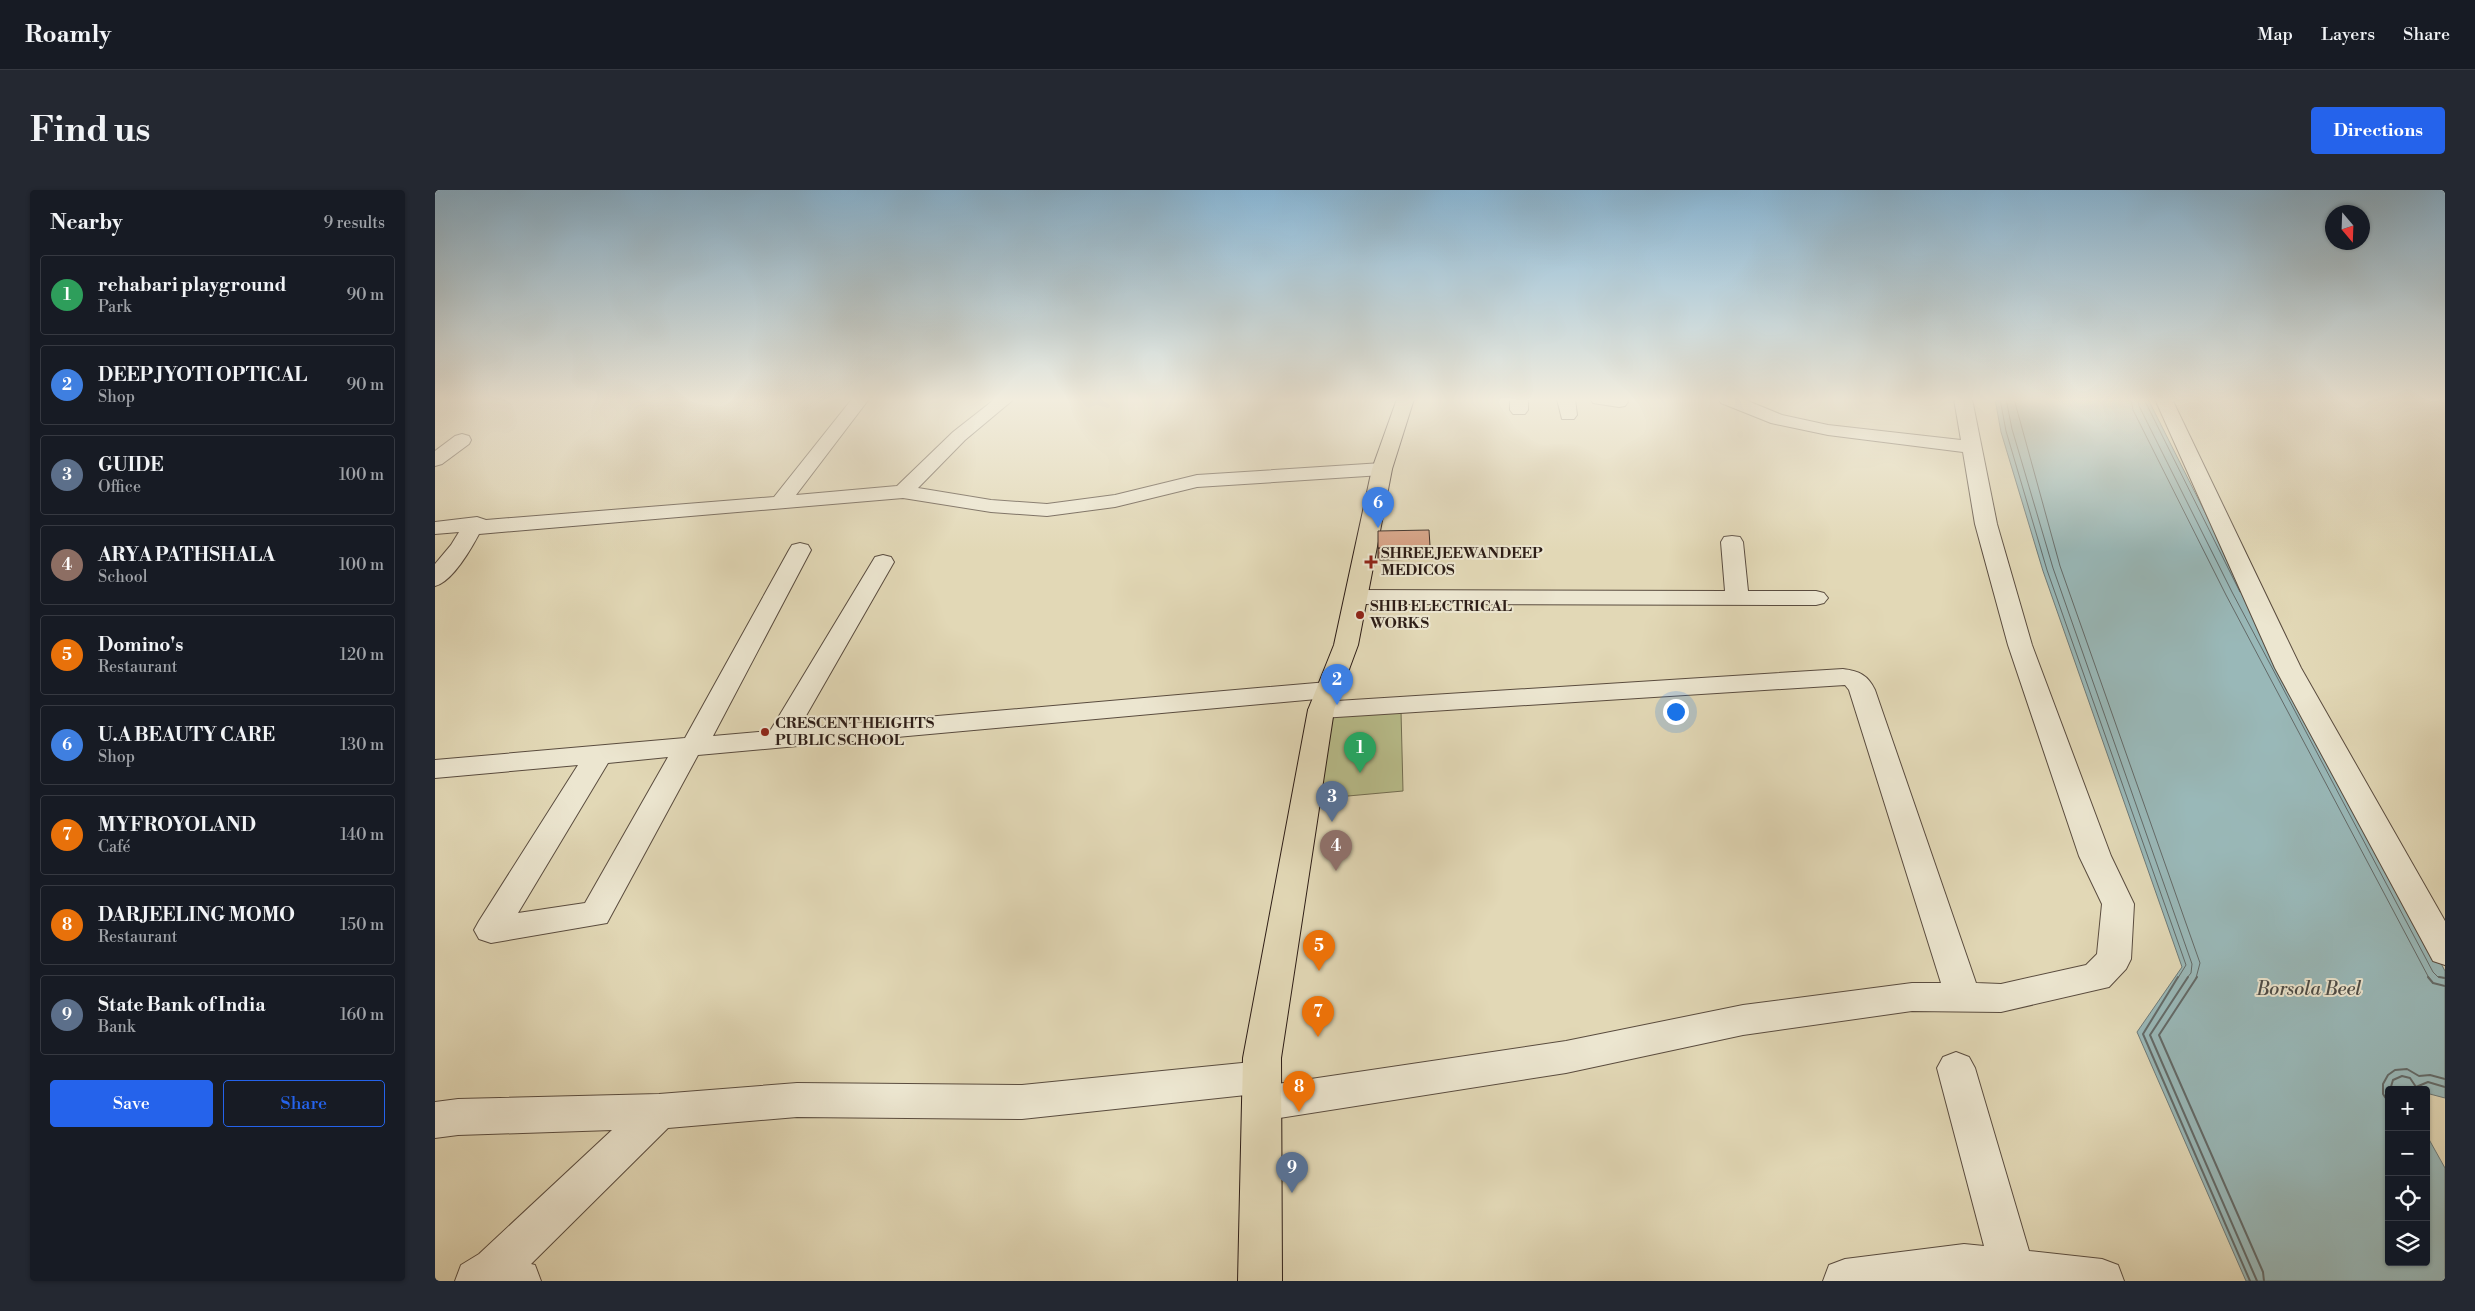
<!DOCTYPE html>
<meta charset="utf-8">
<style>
body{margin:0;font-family:"Libre Bodoni",serif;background:#242831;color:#f1f3f6}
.controls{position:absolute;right:15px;bottom:15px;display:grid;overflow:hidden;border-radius:5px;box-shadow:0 1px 4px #0004}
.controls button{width:45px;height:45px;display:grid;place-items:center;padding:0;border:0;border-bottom:1px solid #363941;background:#171b24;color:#f1f3f6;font:25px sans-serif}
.compass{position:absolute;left:1890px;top:15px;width:45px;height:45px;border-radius:50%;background:#171b24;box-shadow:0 1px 4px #0004;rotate:161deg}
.you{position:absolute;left:1240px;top:521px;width:18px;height:18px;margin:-12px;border:4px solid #fff;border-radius:50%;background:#1a73e8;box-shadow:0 0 0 8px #1a73e833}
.badge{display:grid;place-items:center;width:32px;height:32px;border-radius:50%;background:#2563eb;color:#fff;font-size:16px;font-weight:700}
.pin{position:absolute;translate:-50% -41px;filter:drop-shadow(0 1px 2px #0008)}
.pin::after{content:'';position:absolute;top:26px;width:18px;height:15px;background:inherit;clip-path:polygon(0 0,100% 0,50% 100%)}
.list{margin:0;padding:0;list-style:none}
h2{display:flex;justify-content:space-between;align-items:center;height:65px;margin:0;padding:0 20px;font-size:21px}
h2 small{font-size:16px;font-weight:400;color:#9ea1a6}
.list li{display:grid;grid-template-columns:32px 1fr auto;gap:15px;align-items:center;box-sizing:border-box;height:80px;margin:0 10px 10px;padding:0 10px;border:1px solid #363941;border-radius:5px}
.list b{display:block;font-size:19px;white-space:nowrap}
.list p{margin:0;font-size:16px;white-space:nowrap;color:#9ea1a6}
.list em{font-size:16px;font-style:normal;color:#9ea1a6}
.actions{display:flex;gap:10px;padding:15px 20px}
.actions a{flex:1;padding:11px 0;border:1px solid #2563eb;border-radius:5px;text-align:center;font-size:18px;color:#2563eb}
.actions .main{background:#2563eb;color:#fff}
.icon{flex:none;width:28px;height:28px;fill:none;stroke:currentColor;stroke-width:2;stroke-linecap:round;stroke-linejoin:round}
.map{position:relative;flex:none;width:2010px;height:1091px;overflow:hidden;border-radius:5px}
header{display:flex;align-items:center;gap:30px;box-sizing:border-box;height:70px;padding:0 25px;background:#171b24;border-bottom:1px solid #363941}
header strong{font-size:24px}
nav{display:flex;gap:28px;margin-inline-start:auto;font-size:18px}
.intro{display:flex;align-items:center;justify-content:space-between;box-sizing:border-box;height:120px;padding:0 30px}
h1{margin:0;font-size:35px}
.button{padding:12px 22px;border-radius:5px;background:#2563eb;color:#fff;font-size:18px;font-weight:700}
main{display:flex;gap:30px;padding:0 30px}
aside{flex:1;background:#171b24;border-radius:5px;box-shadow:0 1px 4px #0004}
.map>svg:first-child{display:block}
</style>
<header>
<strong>Roamly</strong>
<nav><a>Map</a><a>Layers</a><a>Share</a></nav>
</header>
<div class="intro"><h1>Find us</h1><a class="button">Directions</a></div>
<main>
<aside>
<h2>Nearby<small>9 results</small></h2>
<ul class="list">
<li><span class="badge" style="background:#2e9e5b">1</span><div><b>rehabari playground</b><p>Park</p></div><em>90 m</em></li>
<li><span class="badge" style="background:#3f7fe0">2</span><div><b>DEEP JYOTI OPTICAL</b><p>Shop</p></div><em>90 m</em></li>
<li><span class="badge" style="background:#5c6f8a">3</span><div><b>GUIDE</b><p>Office</p></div><em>100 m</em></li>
<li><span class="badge" style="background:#8d6e63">4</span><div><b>ARYA PATHSHALA</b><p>School</p></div><em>100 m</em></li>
<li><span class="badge" style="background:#e8710a">5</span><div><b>Domino's</b><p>Restaurant</p></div><em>120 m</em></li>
<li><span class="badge" style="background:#3f7fe0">6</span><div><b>U.A BEAUTY CARE</b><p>Shop</p></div><em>130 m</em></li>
<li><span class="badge" style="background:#e8710a">7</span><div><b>MYFROYOLAND</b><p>Café</p></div><em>140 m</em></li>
<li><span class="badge" style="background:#e8710a">8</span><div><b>DARJEELING MOMO</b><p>Restaurant</p></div><em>150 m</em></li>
<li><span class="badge" style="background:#5c6f8a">9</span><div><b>State Bank of India</b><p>Bank</p></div><em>160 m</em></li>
</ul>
<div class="actions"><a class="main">Save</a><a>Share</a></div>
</aside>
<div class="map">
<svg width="2010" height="1091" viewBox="0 0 2010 1091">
<rect width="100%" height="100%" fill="#e2d8b6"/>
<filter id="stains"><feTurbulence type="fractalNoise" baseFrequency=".004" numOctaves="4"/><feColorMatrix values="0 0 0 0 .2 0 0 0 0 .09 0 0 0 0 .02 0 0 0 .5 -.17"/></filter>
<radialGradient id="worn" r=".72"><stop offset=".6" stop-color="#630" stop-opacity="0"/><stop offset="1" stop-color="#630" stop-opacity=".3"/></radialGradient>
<!-- green -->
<path fill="#b8bd8b" stroke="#726d51" d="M966,521l2,80 -88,8 11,-84z"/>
<!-- water -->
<path fill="#99b8b8" stroke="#6e7a78" d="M1560,209h153l94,187 203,385v127l-19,-5v-3l-25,-3 1,3h-13v172h37v-128l19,34v113h-199l-109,-249 45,-65 -139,-396 -42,-139z"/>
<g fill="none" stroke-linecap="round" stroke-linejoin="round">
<!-- shore-far1 -->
<path stroke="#636a68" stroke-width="1" d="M1565,209l6,32 41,139 139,395 -8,13
M1571,209l6,30 41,139 139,396 -1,9 -4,5
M1579,209l46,167 140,397 -4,15
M1696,209l2,11 93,185 203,383
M1703,209l1,7 93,186 201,380 5,5 7,1
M1709,209l96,193"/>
<!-- shore -->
<path stroke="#636a68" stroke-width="2" d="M1743,787l-35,57 107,247
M1753,787l-38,58 107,246
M1762,787l-38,58 104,237 1,9
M1993,787l5,6 12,3
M2004,787l6,1
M1955,900l3,-10 9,-4 8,2 6,9 12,-5 17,5
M1954,913l-6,-9v-10l5,-9 7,-5 12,-1 12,7 11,-1 15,4"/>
<!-- minor casing -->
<g stroke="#5a4c3f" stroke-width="2">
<path id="minor" d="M417,209h17l-73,96 101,-9 56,-54 42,-33h19l-49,41 -47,48 73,12 56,4 68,-9 82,-20 185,-12 7,2 3,4 -3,4 -7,2 -185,12 -82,20 -68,9 -56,-4 -88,-14 -424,36c-8,15 -27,48 -44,52v-22l16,-19 8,-13 -24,2v-12l42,-5 9,3 288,-23z
M1075,209h18v11l-3,4h-12l-3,-4z
M1122,209h18l2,16 -3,4h-12z
M1156,209h35l2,3 -3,4 -6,1 -26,-4z
M1284,209h24l39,16 46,10 133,15 -7,-41h18l25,125 35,121 79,211 23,48 -3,55 -5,10 -17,18 -108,25 -89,-1 -169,24 -177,38 -305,48 -14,-5 -5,-12 4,-9 -224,24 -225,-2 -129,11 -137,136 4,1 6,16h-86l6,-16 18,-11 133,-124 -154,5 -23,3v-36l23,-3 201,-5 138,-11 225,2 240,-24 13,4 6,12 -4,7 289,-43 177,-36 169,-22h29l-92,-293 -4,-5 -524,33 -9,-2 -4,-6 4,-6 9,-2 522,-33c16,2 25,6 32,21l101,293 25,1 85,-19 11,-11 5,-50 -23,-48 -71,-211 -33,-121 -12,-72 -135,-17 -57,-12 -50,-20z
M1720,209h17l129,269 144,253v44l-12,-4 -158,-293z
M27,244l7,2 2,4 -2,4 -27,20 -7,2v-15l20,-15z
M1297,346l8,1 3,5 5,49h68l8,2 4,5 -4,5 -8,2 -459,-1 -8,-2 -4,-5 4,-5 8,-2 368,1 -4,-49 3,-5z
M365,353l8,2 3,5 -98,186 57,-5 102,-169 3,-5 8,-2 8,2 3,5 -95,166 529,-46 9,2 4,6 -4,6 -9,2 -630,57 -91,168 -116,20 -12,-4 -5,-9 5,-9 99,-156 -143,13v-18l250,-22 104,-188 3,-5zM233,567l-83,146 -67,10 90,-150z
M1521,862l13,5 6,11 54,183 73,8 16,6 6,16h-301l6,-16 16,-6 119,-15 20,2 -47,-178 6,-11z"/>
</g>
<!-- major casing -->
<g stroke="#2d1d17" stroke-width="2">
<path id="major" d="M962,209h17l-22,70 -34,176 -24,65 -53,348 1,223h-44l5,-223 65,-348 26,-65 38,-176z"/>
</g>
<!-- minor -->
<use href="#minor" fill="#ece6d0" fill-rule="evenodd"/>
<!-- major -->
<use href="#major" fill="#e2d8b6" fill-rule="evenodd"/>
</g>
<!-- wall -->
<path fill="#ba8a72" stroke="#2d1d17" d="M995,356v13l-52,1v-12z"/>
<!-- building -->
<path fill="#d8a184" stroke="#2d1d17" d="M994,340l1,16 -52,2v-17z"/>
<!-- sky -->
<linearGradient id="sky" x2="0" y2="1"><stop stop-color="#88b6d5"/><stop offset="0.58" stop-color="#f2edde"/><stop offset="1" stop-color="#f2edde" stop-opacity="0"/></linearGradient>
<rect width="2010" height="362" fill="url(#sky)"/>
<!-- markers -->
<g fill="#8f2418" stroke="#ece6d0" stroke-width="2">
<path d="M933.5 364.5h5v5h5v5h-5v5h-5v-5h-5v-5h5z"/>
<circle cx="925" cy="425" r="5"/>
<circle cx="330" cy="542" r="5"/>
</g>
<g text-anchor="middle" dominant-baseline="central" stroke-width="4" stroke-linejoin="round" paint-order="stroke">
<!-- poi labels -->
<g font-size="15" font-weight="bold" fill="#2d1d17" stroke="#ece6d0" text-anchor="start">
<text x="946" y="363">SHREE JEEWANDEEP<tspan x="946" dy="17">MEDICOS</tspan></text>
<text x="935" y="416">SHIB ELECTRICAL<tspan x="935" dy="17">WORKS</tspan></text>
<text x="340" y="533">CRESCENT HEIGHTS<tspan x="340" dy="17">PUBLIC SCHOOL</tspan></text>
</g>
<!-- near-water labels -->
<g font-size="19" font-style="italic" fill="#4d4c47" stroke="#ece6d0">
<text x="1874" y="799">Borsola Beel</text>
</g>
</g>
<rect width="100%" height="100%" filter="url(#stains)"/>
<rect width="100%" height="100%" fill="url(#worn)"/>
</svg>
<div class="controls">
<button>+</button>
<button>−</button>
<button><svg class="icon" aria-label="locate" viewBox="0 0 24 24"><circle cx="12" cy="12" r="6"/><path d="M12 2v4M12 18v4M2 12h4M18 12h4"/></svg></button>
<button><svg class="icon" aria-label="layers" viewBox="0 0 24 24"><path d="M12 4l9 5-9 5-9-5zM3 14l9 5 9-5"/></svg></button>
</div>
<svg class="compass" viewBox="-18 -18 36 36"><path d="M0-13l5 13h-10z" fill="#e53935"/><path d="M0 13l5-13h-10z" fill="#9ea1a6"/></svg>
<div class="you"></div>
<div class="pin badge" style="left:925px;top:583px;background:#2e9e5b">1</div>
<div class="pin badge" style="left:902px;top:515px;background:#3f7fe0">2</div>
<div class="pin badge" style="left:897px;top:632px;background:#5c6f8a">3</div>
<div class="pin badge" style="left:901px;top:681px;background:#8d6e63">4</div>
<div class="pin badge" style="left:884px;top:781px;background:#e8710a">5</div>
<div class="pin badge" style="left:943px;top:338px;background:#3f7fe0">6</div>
<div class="pin badge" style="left:883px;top:847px;background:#e8710a">7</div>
<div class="pin badge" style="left:864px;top:922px;background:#e8710a">8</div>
<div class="pin badge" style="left:857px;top:1003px;background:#5c6f8a">9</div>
</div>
</main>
